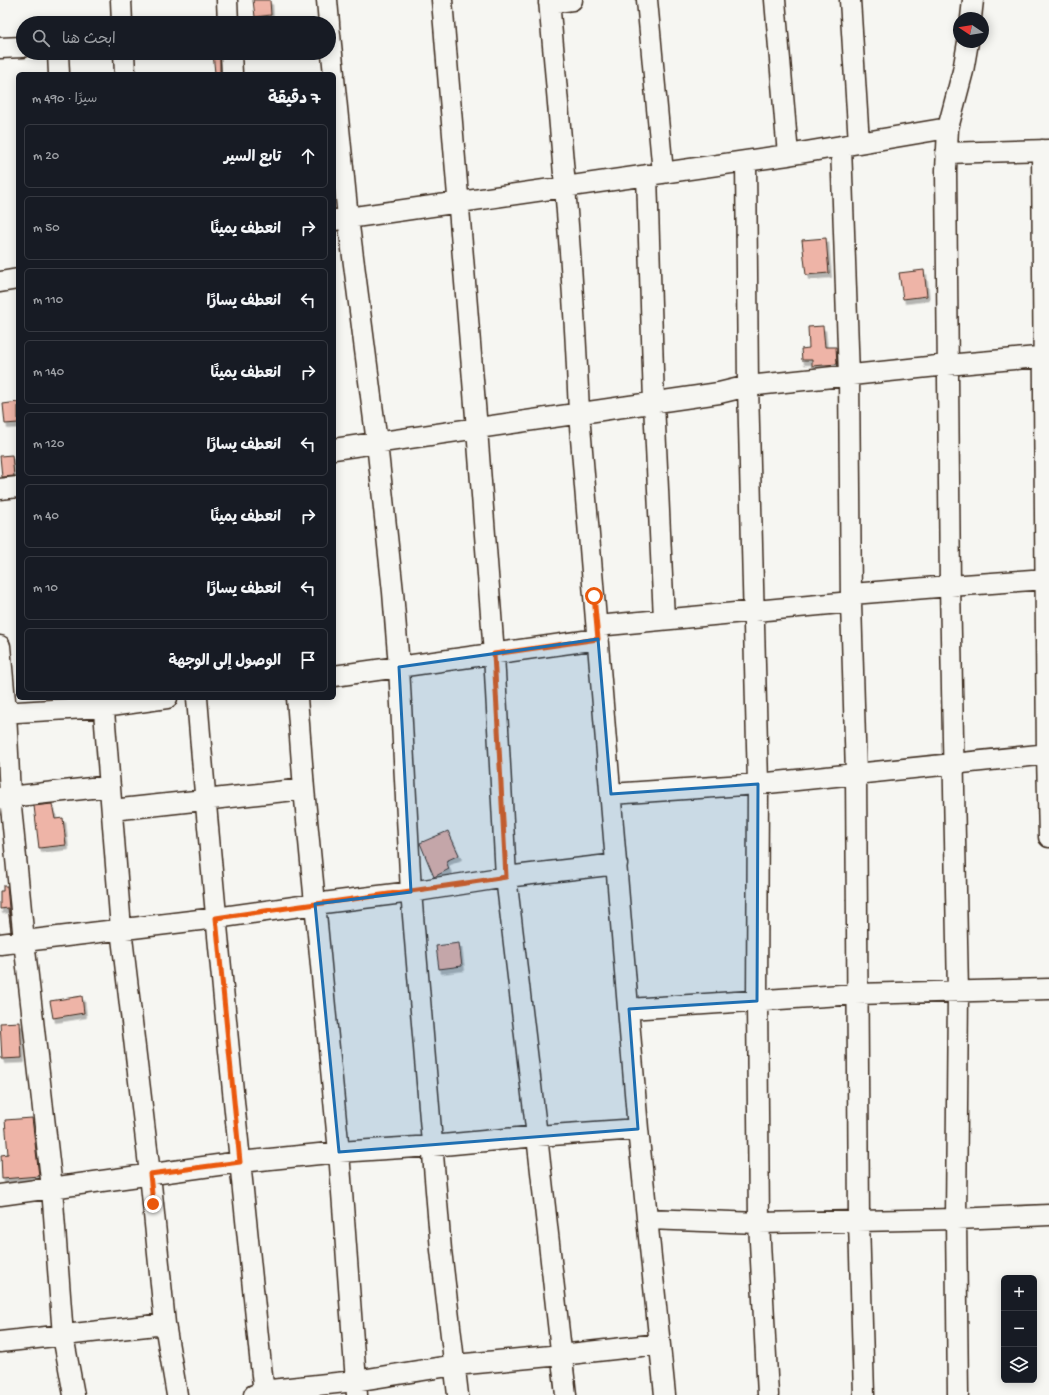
<!DOCTYPE html>
<html lang="ar">
<meta charset="utf-8">
<style>
body{margin:0;font-family:"Gochi Hand","Playpen Sans Arabic",sans-serif;background:#20242c;color:#f1f3f6;direction:rtl}
.controls{position:absolute;right:12px;bottom:12px;display:grid;overflow:hidden;border-radius:6px;box-shadow:0 2px 10px #0003}
.controls button{width:36px;height:36px;display:grid;place-items:center;padding:0;border:0;border-bottom:1px solid #363941;background:#171b24;color:#f1f3f6;font:20px sans-serif}
.compass{position:absolute;left:953px;top:12px;width:36px;height:36px;border-radius:50%;background:#171b24;box-shadow:0 2px 10px #0003;rotate:282deg}
.stop{position:absolute;width:12px;height:12px;margin:-9px;border:3px solid #ea580c;border-radius:50%;background:#fff}
.stop.end{background:#ea580c;border-color:#fff;box-shadow:0 1px 4px #0008}
.list{margin:0;padding:0;list-style:none}
h2{display:flex;justify-content:space-between;align-items:center;height:52px;margin:0;padding:0 16px;font-size:17px}
h2 small{font-size:13px;font-weight:400;color:#9ea1a6}
.list li{display:grid;grid-template-columns:26px 1fr auto;gap:12px;align-items:center;box-sizing:border-box;height:64px;margin:0 8px 8px;padding:0 8px;border:1px solid #363941;border-radius:6px}
.list b{display:block;font-size:15px;white-space:nowrap}
.list em{font-size:13px;font-style:normal;color:#9ea1a6}
.icon{flex:none;width:22px;height:22px;fill:none;stroke:currentColor;stroke-width:2;stroke-linecap:round;stroke-linejoin:round}
.map{position:relative;flex:none;width:1049px;height:1395px;overflow:hidden;direction:ltr}
.search{position:absolute;background:#171b24;box-shadow:0 2px 10px #0003;left:16px;top:16px;width:320px;height:44px;display:flex;align-items:center;gap:10px;box-sizing:border-box;padding:0 14px;border-radius:22px;color:#9ea1a6;font-size:15px}
.panel{position:absolute;background:#171b24;box-shadow:0 2px 10px #0003;left:16px;top:72px;width:320px;height:628px;border-radius:6px;direction:rtl}
.map>svg:first-child{display:block}
</style>
<div class="map">
<svg width="1049" height="1395" viewBox="0 0 1049 1395">
<defs>
<filter id="shadow"><feDropShadow dx="2.5" dy="4.5" stdDeviation="0" flood-color="#0004"/></filter>
</defs>
<rect width="100%" height="100%" fill="#f6f6f2"/>
<filter id="ink" filterUnits="userSpaceOnUse"><feTurbulence type="fractalNoise" baseFrequency=".025" numOctaves="2"/><feDisplacementMap in="SourceGraphic" scale="8" xChannelSelector="R" yChannelSelector="G"/><feConvolveMatrix kernelMatrix="1 2 1 2 8 2 1 2 1" color-interpolation-filters="sRGB"/></filter>
<g filter="url(#ink)">
<!-- building -->
<path fill="#eeb4a7" stroke="#3b2a1e" filter="url(#shadow)" d="M253,0h17l1,15 -16,2z
M213,53h7v20h-5z
M826,238l3,35 -23,2 -4,-35z
M924,270l3,26 -24,3 -4,-26z
M823,326l2,21h11l1,17 -25,2v-6h-10l-1,-11 8,-1 -1,-21z
M18,402v21l-13,1 -2,-20z
M12,455l2,21 -12,1 -2,-21z
M52,804l3,15 8,-1 3,27 -27,3 -5,-42z
M448,831l11,24 -13,6 3,8 -15,8 -14,-34z
M3,886h4l4,45 -3,-23 -8,1v-18h3z
M459,943l3,23 -23,3 -3,-23z
M82,996l2,17 -31,5 -3,-17z
M20,1022l2,36 -20,1 -2,-36z
M32,1118l7,58 -37,3 -1,-24 7,-1 -3,-34z"/>
<g fill="none" stroke-linecap="round" stroke-linejoin="round">
<!-- minor casing -->
<g stroke="#3b2a1e" stroke-width="23">
<path id="minor" d="M121,0l1,23
M227,0l1,23
M327,0l2,23
M442,0l35,429 17,225 12,223 31,259 29,259
M549,0c12,138 25,276 30,414l59,715 27,266
M647,0l16,173
M775,0l13,155
M850,0l9,143
M549,3l23,-3
M971,18l2,-18
M329,25l5,49
M0,48l23,-1
M58,53l1,21
M124,53l1,21
M231,53l1,21
M334,78l14,140 29,225 16,149 6,75 12,225 30,358 17,145
M841,146l8,230 2,226 5,172 3,447 5,174
M1042,150l5,605 2,82
M946,153l103,-3
M746,161l2,225 10,398 -1,217 2,222 9,172
M647,175l7,228 10,216
M334,220l454,-65 160,-27
M0,282l18,-3
M334,449l385,-56 29,-7 199,-21 102,-9
M0,489l18,-2
M852,594l98,-8 96,-7
M597,626l254,-24
M0,646l6,66 4,84 14,145 28,247 11,148 11,59
M334,676l264,-37
M103,698l18,231 29,245 15,150 12,71
M197,698c19,233 43,465 67,697
M297,698l7,91 35,363 18,243
M0,713l103,-6 64,-9
M611,794l147,-10 291,-30
M0,798l110,-12
M112,810l192,-21
M0,944l216,-26 99,-14 96,-12 95,-15 111,-13
M629,1009l227,-15 193,-5
M0,1195l240,-33 99,-10 93,-6 105,-10 101,-7
M647,1219l112,4 197,-4 93,-4
M0,1342l165,-18
M254,1395l17,-5 84,-9 100,-16 106,-10 98,-11
M958,1395l-2,-176 2,-227 -8,-406 -4,-416 2,-42 15,-57 5,-29"/>
</g>
<!-- minor -->
<use href="#minor" stroke="#f6f6f2" stroke-width="20"/>
</g>
</g>
<g fill="none" stroke-linecap="round" stroke-linejoin="round" filter="url(#ink)">
<!-- route -->
<path stroke="#ea580c" stroke-width="5" d="M153,1204l-3,-30 90,-12 -24,-244c97,-14 194,-26 290,-41l-12,-223 104,-15 -4,-43"/>
</g>
<!-- marked area -->
<path fill="#1f6fb2" fill-opacity="0.2" stroke="#1f6fb2" stroke-width="3" stroke-linejoin="round" d="M598,639l13,155 147,-10 -1,217 -128,8 9,120 -299,23 -24,-248 96,-12 -12,-225z"/>
</svg>
<div class="controls">
<button>+</button>
<button>−</button>
<button><svg class="icon" aria-label="layers" viewBox="0 0 24 24"><path d="M12 4l9 5-9 5-9-5zM3 14l9 5 9-5"/></svg></button>
</div>
<svg class="compass" viewBox="-18 -18 36 36"><path d="M0-13l5 13h-10z" fill="#e53935"/><path d="M0 13l5-13h-10z" fill="#9ea1a6"/></svg>
<div class="stop" style="left:594px;top:596px"></div>
<div class="stop end" style="left:153px;top:1204px"></div>
<div class="search"><svg class="icon" aria-label="search" viewBox="0 0 24 24"><circle cx="10" cy="10" r="6"/><path d="M15 15l6 6"/></svg>ابحث هنا</div>
<section class="panel">
<h2>7 دقيقة<small>سيرًا · 490 m</small></h2>
<ul class="list">
<li><svg class="icon" aria-label="ahead" viewBox="0 0 24 24"><path d="M12 20V5M6 11l6-6 6 6"/></svg><div><b>تابع السير</b></div><em>20 m</em></li>
<li><svg class="icon" aria-label="right" viewBox="0 0 24 24"><path d="M7 20v-9h11M14 6l5 5-5 5"/></svg><div><b>انعطف يمينًا</b></div><em>50 m</em></li>
<li><svg class="icon" aria-label="left" viewBox="0 0 24 24"><path d="M17 20v-9H6M10 6l-5 5 5 5"/></svg><div><b>انعطف يسارًا</b></div><em>110 m</em></li>
<li><svg class="icon" aria-label="right" viewBox="0 0 24 24"><path d="M7 20v-9h11M14 6l5 5-5 5"/></svg><div><b>انعطف يمينًا</b></div><em>140 m</em></li>
<li><svg class="icon" aria-label="left" viewBox="0 0 24 24"><path d="M17 20v-9H6M10 6l-5 5 5 5"/></svg><div><b>انعطف يسارًا</b></div><em>120 m</em></li>
<li><svg class="icon" aria-label="right" viewBox="0 0 24 24"><path d="M7 20v-9h11M14 6l5 5-5 5"/></svg><div><b>انعطف يمينًا</b></div><em>40 m</em></li>
<li><svg class="icon" aria-label="left" viewBox="0 0 24 24"><path d="M17 20v-9H6M10 6l-5 5 5 5"/></svg><div><b>انعطف يسارًا</b></div><em>10 m</em></li>
<li><svg class="icon" aria-label="arrive" viewBox="0 0 24 24"><path d="M6 21V4h12l-3 4 3 4H6"/></svg><div><b>الوصول إلى الوجهة</b></div></li>
</ul>
</section>
</div>
